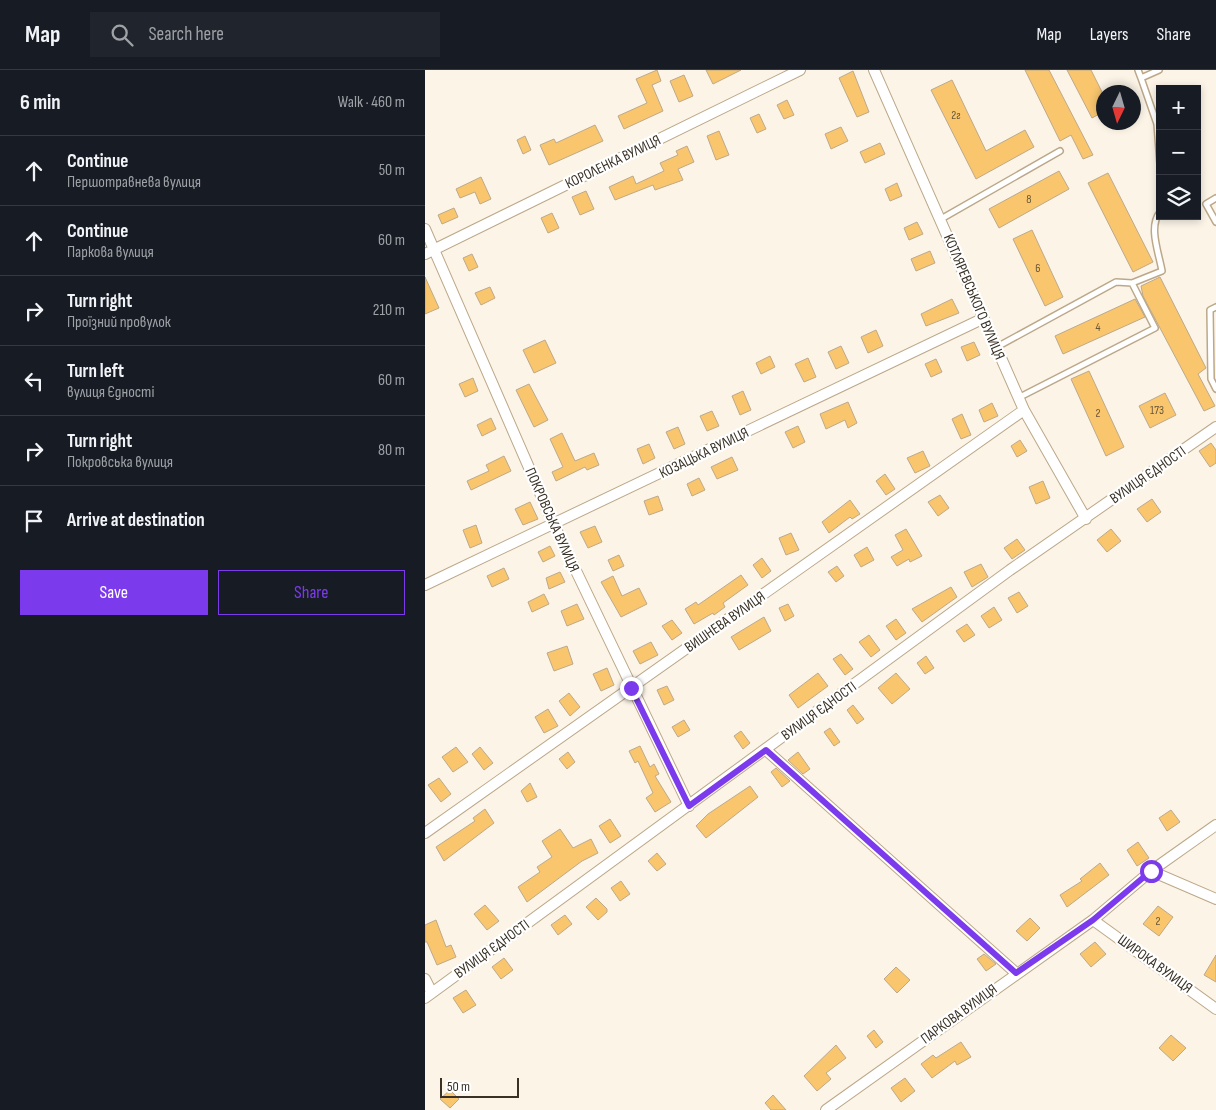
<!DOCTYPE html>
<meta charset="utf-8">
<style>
body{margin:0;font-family:"Sofia Sans Condensed",sans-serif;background:#20242c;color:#f1f3f6}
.controls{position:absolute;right:15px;top:15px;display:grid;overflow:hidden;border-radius:0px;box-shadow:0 2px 8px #0003}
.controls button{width:45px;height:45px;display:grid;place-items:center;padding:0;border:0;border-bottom:1px solid #363941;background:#171b24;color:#f1f3f6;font:25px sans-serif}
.compass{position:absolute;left:671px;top:15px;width:45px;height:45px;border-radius:50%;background:#171b24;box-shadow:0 2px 8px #0003;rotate:185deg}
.scale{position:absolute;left:15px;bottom:12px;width:79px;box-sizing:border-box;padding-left:5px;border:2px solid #393125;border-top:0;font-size:14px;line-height:18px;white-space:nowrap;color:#393125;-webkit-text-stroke:4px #fff;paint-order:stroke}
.stop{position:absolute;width:15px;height:15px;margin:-11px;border:4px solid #7c3aed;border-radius:50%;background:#fff}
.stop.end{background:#7c3aed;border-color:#fff;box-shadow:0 1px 5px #0008}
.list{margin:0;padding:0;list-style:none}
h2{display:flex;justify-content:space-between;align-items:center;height:65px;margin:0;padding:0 20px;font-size:21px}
h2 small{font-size:16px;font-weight:400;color:#9ea1a6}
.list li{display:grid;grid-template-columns:32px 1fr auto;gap:15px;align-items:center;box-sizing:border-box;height:70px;padding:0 20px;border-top:1px solid #363941}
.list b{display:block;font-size:19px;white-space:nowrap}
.list p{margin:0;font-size:16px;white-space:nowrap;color:#9ea1a6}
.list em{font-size:16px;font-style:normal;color:#9ea1a6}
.actions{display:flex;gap:10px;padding:15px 20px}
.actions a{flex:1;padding:11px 0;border:1px solid #7c3aed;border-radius:0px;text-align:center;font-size:18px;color:#7c3aed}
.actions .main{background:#7c3aed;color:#fff}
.icon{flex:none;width:28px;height:28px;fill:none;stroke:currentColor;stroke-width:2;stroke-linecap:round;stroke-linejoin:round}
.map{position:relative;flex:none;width:791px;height:1040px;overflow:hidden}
header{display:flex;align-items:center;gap:30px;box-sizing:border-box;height:70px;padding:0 25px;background:#171b24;border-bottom:1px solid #363941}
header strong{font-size:24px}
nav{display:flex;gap:28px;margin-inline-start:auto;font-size:18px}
.search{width:350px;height:45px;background:#20242c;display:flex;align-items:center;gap:12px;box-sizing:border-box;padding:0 18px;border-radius:0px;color:#9ea1a6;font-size:19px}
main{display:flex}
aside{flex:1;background:#171b24}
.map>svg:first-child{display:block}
</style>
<header>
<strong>Map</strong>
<div class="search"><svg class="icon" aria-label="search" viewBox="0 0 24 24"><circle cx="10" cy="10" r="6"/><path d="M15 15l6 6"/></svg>Search here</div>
<nav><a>Map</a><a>Layers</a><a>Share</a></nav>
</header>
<main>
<aside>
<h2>6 min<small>Walk · 460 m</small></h2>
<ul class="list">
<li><svg class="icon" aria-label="ahead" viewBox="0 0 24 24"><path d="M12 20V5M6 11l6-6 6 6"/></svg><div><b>Continue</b><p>Першотравнева вулиця</p></div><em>50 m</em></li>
<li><svg class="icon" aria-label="ahead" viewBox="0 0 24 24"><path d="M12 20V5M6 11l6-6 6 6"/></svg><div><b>Continue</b><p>Паркова вулиця</p></div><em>60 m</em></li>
<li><svg class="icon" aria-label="right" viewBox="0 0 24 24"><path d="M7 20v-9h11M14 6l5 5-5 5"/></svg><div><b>Turn right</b><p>Проїзний провулок</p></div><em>210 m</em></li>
<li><svg class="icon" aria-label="left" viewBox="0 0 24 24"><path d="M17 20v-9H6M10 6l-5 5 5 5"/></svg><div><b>Turn left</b><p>вулиця Єдності</p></div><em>60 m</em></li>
<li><svg class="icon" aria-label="right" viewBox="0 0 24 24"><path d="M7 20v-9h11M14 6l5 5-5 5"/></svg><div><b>Turn right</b><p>Покровська вулиця</p></div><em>80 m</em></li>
<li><svg class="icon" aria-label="arrive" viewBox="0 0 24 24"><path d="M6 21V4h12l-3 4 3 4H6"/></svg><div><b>Arrive at destination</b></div></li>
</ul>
<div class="actions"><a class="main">Save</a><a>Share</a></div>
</aside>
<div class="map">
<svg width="791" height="1040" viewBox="0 0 791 1040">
<rect width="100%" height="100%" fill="#fcf4e7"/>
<!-- building -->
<path fill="#f9c66e" stroke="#bda98a" d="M232,0l4,11 -9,4 11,26 -39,18 -6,-13 29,-13 -11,-24z
M281,0h35l-28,14z
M600,0h24l44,85 -10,4 -12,-24 -11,6z
M642,0h24l12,24v18l-11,6z
M428,1l16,41 -12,5 -18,-39z
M259,5l9,21 -14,6 -9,-21z
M527,10l34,71 39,-21 9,17 -58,32 -45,-89z
M362,30l7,15 -10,4 -7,-14z
M334,44l7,15 -9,4 -7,-15z
M170,55l8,16 -54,24 -9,-20 14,-6 2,4z
M416,57l7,14 -17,8 -6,-15z
M294,61l10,24 -13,5 -9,-24z
M100,66l6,14 -8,4 -6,-14z
M455,73l5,11 -20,9 -5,-11z
M262,76l7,16 -16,7 5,11 -28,10 -2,-5 -38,15 -6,-13 24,-11 3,8 28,-13 -4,-8 18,-8 -2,-4z
M634,101l10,18 -70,39 -10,-19z
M683,103l45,89 -20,10 -45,-89z
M56,107l10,22 -11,5 -5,-12 -15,6 -4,-9z
M472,113l5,13 -12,5 -5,-12z
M161,121l8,18 -14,6 -8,-18z
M29,138l4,9 -16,7 -4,-9z
M127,143l7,15 -11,5 -7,-15z
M492,152l6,12 -14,6 -5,-12z
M607,160l31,67 -18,9 -32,-67z
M505,181l5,12 -19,8 -5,-12z
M47,184l6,13 -9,4 -6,-13z
M0,207l14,31 -14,6z
M735,207l46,91 -8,6 17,32 -11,5 -61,-115 -2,-10z
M65,217l5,11 -14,7 -6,-12z
M527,229l7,14 -33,13 -5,-12z
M710,229l10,18 -82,37 -8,-18z
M451,260l7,16 -15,7 -7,-16z
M120,270l11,23 -22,10 -11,-23z
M549,272l6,13 -13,6 -6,-14z
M416,276l8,17 -13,6 -8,-17z
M345,286l5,11 -14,7 -5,-11z
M383,288l8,19 -12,5 -9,-18z
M511,289l6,13 -11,5 -6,-13z
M664,301l35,76 -18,9 -35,-77z
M48,308l5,13 -13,6 -6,-13z
M104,314l19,36 -14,7 -18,-37z
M318,321l8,19 -11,5 -8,-19z
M740,323l11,22 -26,13 -11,-22z
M423,332l9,21 -9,5 -3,-8 -19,9 -6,-15z
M567,333l6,13 -14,6 -5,-12z
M287,341l7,15 -12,5 -7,-15z
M537,344l9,21 -10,4 -9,-20z
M66,348l5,11 -14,7 -5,-11z
M373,356l7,16 -12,6 -8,-16z
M253,357l7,17 -11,5 -8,-17z
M137,363l13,28 19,-8 5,12 -12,5 -2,-3 -29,14 -4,-9 11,-5 -13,-28z
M595,370l7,11 -10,6 -6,-11z
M786,373l5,7v13l-6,4 -11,-16z
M224,374l6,14 -12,6 -6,-15z
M498,381l7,15 -15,7 -8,-15z
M79,386l7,15 -40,19 -4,-9 22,-10 -3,-6z
M307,387l6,13 -21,9 -6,-12z
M460,404l10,15 -9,6 -10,-14z
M274,408l6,12 -13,6 -5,-12z
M618,411l7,17 -14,6 -7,-17z
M515,425l9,13 -11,8 -10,-14z
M233,426l5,14 -14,5 -5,-14z
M727,429l9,13 -14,10 -10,-13z
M425,430l10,14 -8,5 -2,-2 -21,16 -7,-11z
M105,432l8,17 -15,6 -8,-16z
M51,455l6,18 -12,5 -7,-18z
M170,456l7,16 -14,6 -8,-16z
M481,459l16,27 -12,6 -1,-3 -12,7 -6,-9 12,-7 -8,-15z
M686,459l10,12 -14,11 -10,-12z
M366,463l8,17 -13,5 -7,-17z
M592,469l8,11 -13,9 -8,-11z
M125,476l5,10 -12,6 -5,-10z
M442,477l7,13 -13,7 -7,-12z
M194,485l5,11 -11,5 -5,-11z
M337,488l9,13 -9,7 -9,-13z
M556,494l7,13 -16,10 -8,-15z
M412,496l7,10 -8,6 -8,-10z
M79,498l5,11 -17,8 -5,-11z
M135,502l5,10 -16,7 -3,-11z
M316,505l7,10 -25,18 2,4 -11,8 -1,-2 -19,11 -9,-15 11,-7 2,3z
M188,506l9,20 17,-8 8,16 -26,13 -20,-35z
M526,517l6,10 -35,25 -10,-13z
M594,522l9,14 -11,7 -9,-15z
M119,524l5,10 -17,8 -4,-10z
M152,534l7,15 -17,7 -6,-15z
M363,534l6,12 -9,5 -6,-13z
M569,537l8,13 -13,8 -8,-12z
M339,547l7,14 -32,19 -8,-13z
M471,549l10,14 -10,7 -10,-14z
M247,550l10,13 -10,7 -10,-14z
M542,554l8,11 -11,7 -8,-11z
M444,565l11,15 -9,7 -12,-15z
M226,572l7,13 -18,9 -7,-13z
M142,576l6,18 -19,7 -7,-18z
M416,584l12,15 -8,6 -12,-16z
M501,586l8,12 -9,6 -8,-11z
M182,598l7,17 -13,6 -8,-17z
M393,603l10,13 -30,22 -9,-13z
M471,603l14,16 -18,15 -14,-16z
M242,616l7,14 -10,5 -7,-15z
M144,623l11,14 -10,9 -11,-15z
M428,635l11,14 -7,5 -10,-14z
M123,639l10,17 -14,7 -9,-16z
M259,650l6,10 -12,7 -6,-10z
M405,658l10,14 -6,4 -10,-14z
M316,661l9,12 -7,6 -9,-13z
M215,676l10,21 4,-3 5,10 -4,2 16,26 -16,10 -9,-14 7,-5 -15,-32 -3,2 -6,-12z
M31,677l12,15 -15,10 -11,-15z
M55,677l13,16 -9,7 -12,-16z
M143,682l7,10 -8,7 -8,-10z
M373,682l12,17 -7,5 -15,-14z
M351,698l14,13 -8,6 -11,-15z
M14,708l12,16 -10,8 -13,-17z
M105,713l7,14 -10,5 -6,-11z
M325,716l8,11 -52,41 -10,-12 12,-12z
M60,739l9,14 -50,38 -8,-14 39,-26 -2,-3z
M746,740l9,12 -13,9 -8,-13z
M185,749l11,17 -11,7 -11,-17z
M135,759l13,19 18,-9 7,14 -16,8 -55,41 -9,-15 22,-15 -3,-5 15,-10 -10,-16z
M713,772l11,16 -12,8 -10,-16z
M232,783l9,11 -9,7 -9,-10z
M675,793l9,12 -42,32 -7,-12 22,-14 -2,-2z
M196,811l9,13 -10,7 -9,-13z
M171,828l11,11v3l-9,8 -12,-13z
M60,835l14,16 -12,9 -13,-16z
M733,836l15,11 -14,19 -16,-12z
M140,845l7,9 -14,11 -7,-10z
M605,848l10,10 -13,13 -11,-10z
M11,850l10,27 5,-2 5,12 -19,8 -10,-23h-2v-17z
M670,872l11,12 -15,13 -11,-13z
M559,884l12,10 -10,7 -9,-12z
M791,885v27l-12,-7z
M79,888l9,12 -12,9 -9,-12z
M471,897l14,13 -13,13 -13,-14z
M41,920l10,15 -13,8 -10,-15z
M449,960l9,12 -7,6 -9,-12z
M746,965l15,13 -13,13 -14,-13z
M536,972l10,15 -14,8 -2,-4 -23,17 -11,-14 12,-9 3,3z
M411,975l10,13 -20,15 5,6 -14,12 -13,-15z
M480,1008l10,13 -14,11 -10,-14z
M25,1020l9,9 -9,9 -10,-9z
M348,1025l13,15h-15l-6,-7z"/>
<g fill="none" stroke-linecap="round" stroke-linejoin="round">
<!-- lane casing -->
<g stroke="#bca889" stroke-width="8">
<path id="lane" d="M713,0l3,8 18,-8
M716,8l16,46 3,40
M791,128l-10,6 10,18
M516,149l119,-68
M707,213l30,-12c-3,-18 -14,-44 -2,-59
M791,237l-6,3 1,69 5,10
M570,278l121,-66 16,1 23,45 -137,70"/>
</g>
<!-- street casing -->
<g stroke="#bca889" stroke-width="12">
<path id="street" d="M449,0l150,340 62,109
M0,159l129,296 135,281
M0,184l375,-184
M0,515l557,-266
M341,680l250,223
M0,763l599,-423
M726,801l65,28
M668,850l123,89
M0,909l7,14
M0,928l585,-428 206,-143
M401,1040l267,-190 58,-49 65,-46"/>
</g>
<!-- lane -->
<use href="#lane" stroke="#fff" stroke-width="5"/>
<!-- street -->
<use href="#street" stroke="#fff" stroke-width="10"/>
</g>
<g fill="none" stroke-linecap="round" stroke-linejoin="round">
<!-- route -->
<path stroke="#7c3aed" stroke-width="6" d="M206,618l58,118 77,-56 250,223 77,-53 58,-49"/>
</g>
<g text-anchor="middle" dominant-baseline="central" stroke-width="4.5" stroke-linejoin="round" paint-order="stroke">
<!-- number labels -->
<g font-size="12" fill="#695637">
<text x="531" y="45">2г</text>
<text x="604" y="129">8</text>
<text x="613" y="198">6</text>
<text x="673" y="257">4</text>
<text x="732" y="340">173</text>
<text x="673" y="343">2</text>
<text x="733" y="851">2</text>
</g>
<!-- street labels -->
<g font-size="15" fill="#393125" stroke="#fff">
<text transform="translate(188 92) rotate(-26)">КОРОЛЕНКА ВУЛИЦЯ</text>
<text transform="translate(549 227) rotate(67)">КОТЛЯРЕВСЬКОГО ВУЛИЦЯ</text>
<text transform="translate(279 383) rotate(-26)">КОЗАЦЬКА ВУЛИЦЯ</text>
<text transform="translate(723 405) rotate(-35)">ВУЛИЦЯ ЄДНОСТІ</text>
<text transform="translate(127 450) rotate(66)">ПОКРОВСЬКА ВУЛИЦЯ</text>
<text transform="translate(300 552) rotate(-35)">ВИШНЕВА ВУЛИЦЯ</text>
<text transform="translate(394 641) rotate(-36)">ВУЛИЦЯ ЄДНОСТІ</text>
<text transform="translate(67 879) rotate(-36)">ВУЛИЦЯ ЄДНОСТІ</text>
<text transform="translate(730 894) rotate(36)">ШИРОКА ВУЛИЦЯ</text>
<text transform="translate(534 944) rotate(-36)">ПАРКОВА ВУЛИЦЯ</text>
</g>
</g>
</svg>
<div class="controls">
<button>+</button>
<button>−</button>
<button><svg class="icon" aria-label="layers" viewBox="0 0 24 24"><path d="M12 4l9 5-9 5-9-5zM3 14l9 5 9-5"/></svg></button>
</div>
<svg class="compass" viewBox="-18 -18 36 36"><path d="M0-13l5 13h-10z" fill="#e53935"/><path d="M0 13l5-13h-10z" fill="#9ea1a6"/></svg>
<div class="scale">50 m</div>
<div class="stop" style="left:726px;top:801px"></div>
<div class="stop end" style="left:206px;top:618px"></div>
</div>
</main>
